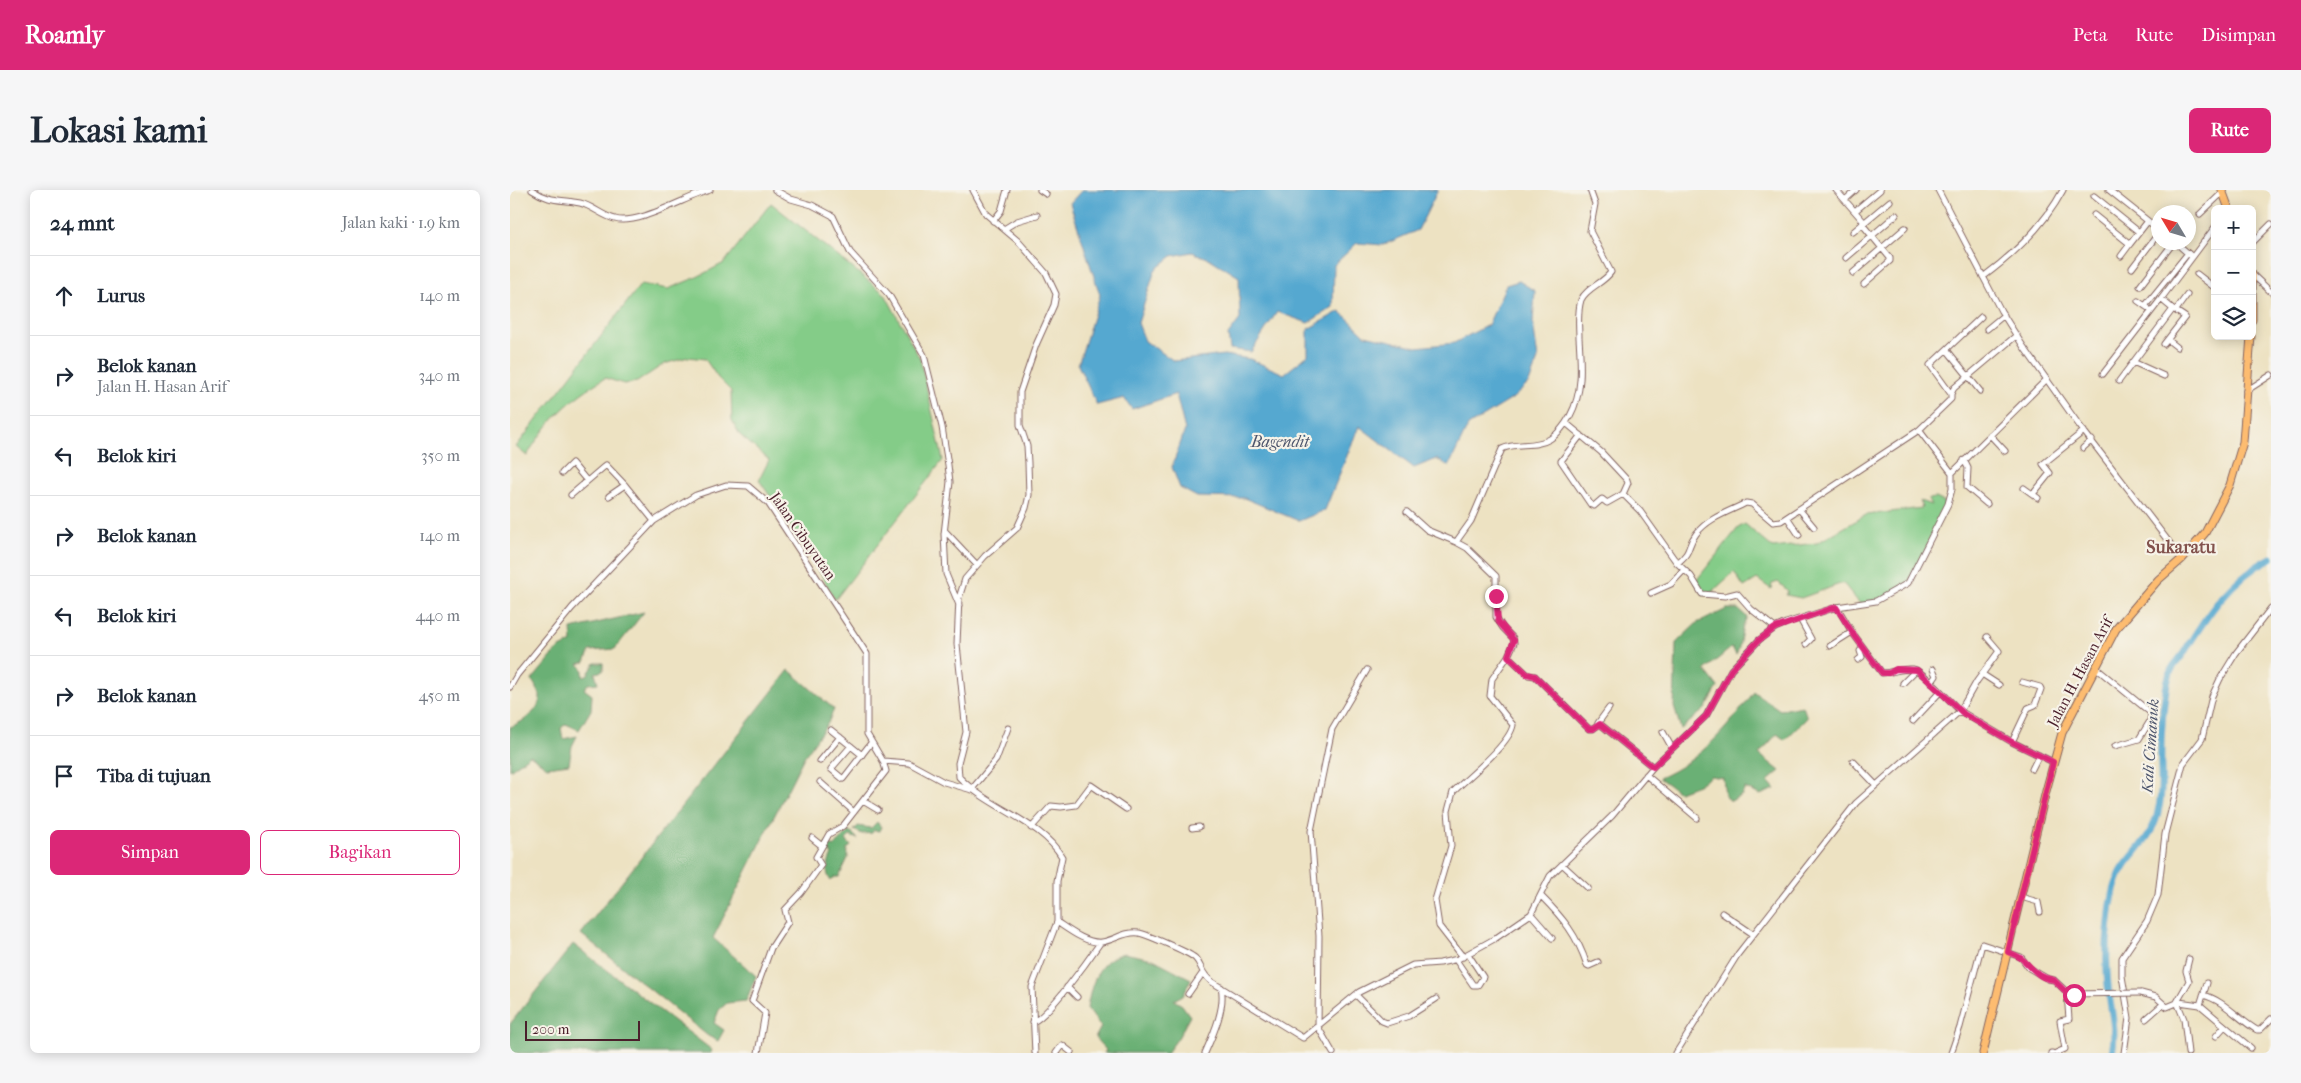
<!DOCTYPE html>
<html lang="id">
<meta charset="utf-8">
<style>
body{margin:0;font-family:"IM FELL French Canon",serif;background:#f6f6f7;color:#1f2937}
.controls{position:absolute;right:15px;top:15px;display:grid;overflow:hidden;border-radius:8px;box-shadow:0 2px 12px #0003}
.controls button{width:45px;height:45px;display:grid;place-items:center;padding:0;border:0;border-bottom:1px solid #e0e1e3;background:#fff;color:#1f2937;font:25px sans-serif}
.compass{position:absolute;left:1641px;top:15px;width:45px;height:45px;border-radius:50%;background:#fff;box-shadow:0 2px 12px #0003;rotate:308deg}
.scale{position:absolute;left:15px;bottom:12px;width:115px;box-sizing:border-box;padding-left:5px;border:2px solid #4a1f2b;border-top:0;font-size:14px;line-height:18px;white-space:nowrap;color:#4a1f2b;-webkit-text-stroke:4px #f7f3e8;paint-order:stroke}
.stop{position:absolute;width:15px;height:15px;margin:-11px;border:4px solid #db2777;border-radius:50%;background:#fff}
.stop.end{background:#db2777;border-color:#fff;box-shadow:0 1px 5px #0008}
.list{margin:0;padding:0;list-style:none}
h2{display:flex;justify-content:space-between;align-items:center;height:65px;margin:0;padding:0 20px;font-size:21px}
h2 small{font-size:16px;font-weight:400;color:#747a83}
.list li{display:grid;grid-template-columns:32px 1fr auto;gap:15px;align-items:center;box-sizing:border-box;height:80px;padding:0 20px;border-top:1px solid #e0e1e3}
.list b{display:block;font-size:19px;white-space:nowrap}
.list p{margin:0;font-size:16px;white-space:nowrap;color:#747a83}
.list em{font-size:16px;font-style:normal;color:#747a83}
.actions{display:flex;gap:10px;padding:15px 20px}
.actions a{flex:1;padding:11px 0;border:1px solid #db2777;border-radius:8px;text-align:center;font-size:18px;color:#db2777}
.actions .main{background:#db2777;color:#fff}
.icon{flex:none;width:28px;height:28px;fill:none;stroke:currentColor;stroke-width:2;stroke-linecap:round;stroke-linejoin:round}
.map{position:relative;flex:none;width:1761px;height:863px;overflow:hidden;border-radius:8px}
header{display:flex;align-items:center;gap:30px;box-sizing:border-box;height:70px;padding:0 25px;background:#db2777;color:#fff}
header strong{font-size:24px}
nav{display:flex;gap:28px;margin-inline-start:auto;font-size:18px}
.intro{display:flex;align-items:center;justify-content:space-between;box-sizing:border-box;height:120px;padding:0 30px}
h1{margin:0;font-size:35px}
.button{padding:12px 22px;border-radius:8px;background:#db2777;color:#fff;font-size:18px;font-weight:700}
main{display:flex;gap:30px;padding:0 30px}
aside{flex:1;background:#fff;border-radius:8px;box-shadow:0 2px 12px #0003}
.map>svg:first-child{display:block}
</style>
<header>
<strong>Roamly</strong>
<nav><a>Peta</a><a>Rute</a><a>Disimpan</a></nav>
</header>
<div class="intro"><h1>Lokasi kami</h1><a class="button">Rute</a></div>
<main>
<aside>
<h2>24 mnt<small>Jalan kaki · 1.9 km</small></h2>
<ul class="list">
<li><svg class="icon" aria-label="ahead" viewBox="0 0 24 24"><path d="M12 20V5M6 11l6-6 6 6"/></svg><div><b>Lurus</b></div><em>140 m</em></li>
<li><svg class="icon" aria-label="right" viewBox="0 0 24 24"><path d="M7 20v-9h11M14 6l5 5-5 5"/></svg><div><b>Belok kanan</b><p>Jalan H. Hasan Arif</p></div><em>340 m</em></li>
<li><svg class="icon" aria-label="left" viewBox="0 0 24 24"><path d="M17 20v-9H6M10 6l-5 5 5 5"/></svg><div><b>Belok kiri</b></div><em>350 m</em></li>
<li><svg class="icon" aria-label="right" viewBox="0 0 24 24"><path d="M7 20v-9h11M14 6l5 5-5 5"/></svg><div><b>Belok kanan</b></div><em>140 m</em></li>
<li><svg class="icon" aria-label="left" viewBox="0 0 24 24"><path d="M17 20v-9H6M10 6l-5 5 5 5"/></svg><div><b>Belok kiri</b></div><em>440 m</em></li>
<li><svg class="icon" aria-label="right" viewBox="0 0 24 24"><path d="M7 20v-9h11M14 6l5 5-5 5"/></svg><div><b>Belok kanan</b></div><em>450 m</em></li>
<li><svg class="icon" aria-label="arrive" viewBox="0 0 24 24"><path d="M6 21V4h12l-3 4 3 4H6"/></svg><div><b>Tiba di tujuan</b></div></li>
</ul>
<div class="actions"><a class="main">Simpan</a><a>Bagikan</a></div>
</aside>
<div class="map">
<svg width="1761" height="863" viewBox="0 0 1761 863">
<rect width="100%" height="100%" fill="#f7f3e8"/>
<filter id="ink" filterUnits="userSpaceOnUse"><feTurbulence type="fractalNoise" baseFrequency=".02" numOctaves="2"/><feDisplacementMap in="SourceGraphic" scale="10" xChannelSelector="R" yChannelSelector="G"/><feConvolveMatrix kernelMatrix="1 2 1 2 8 2 1 2 1" color-interpolation-filters="sRGB"/></filter>
<filter id="wash" filterUnits="userSpaceOnUse"><feTurbulence type="fractalNoise" baseFrequency=".0096" numOctaves="4" result="noise"/><feDisplacementMap in="SourceGraphic" scale="20" xChannelSelector="R" yChannelSelector="G"/><feGaussianBlur stdDeviation="1.12" result="paint"/><feColorMatrix in="noise" values="0 0 0 0 0 0 0 0 0 0 0 0 0 0 0 0 0 1.4 0 .05"/><feComposite in="paint" operator="in"/></filter>
<g filter="url(#wash)">
<rect width="100%" height="100%" fill="#ede2c2"/>
<!-- green -->
<path fill="#84cc88" stroke="#67765a" d="M261,13l114,91 35,65 23,101 -108,140 -26,-47 -50,-73 10,-20 -29,-25 -8,-15 -1,-29 -13,-13 -13,-19 -17,-2 -24,7 -27,18 -13,2 -19,-6c-34,20 -59,44 -78,78l-11,-9 125,-163 27,5 29,-12 27,-14z
M1426,308l12,6 -38,77 -29,19 -21,4 -17,-21 -42,15 -15,-3 2,-4 -10,-9 -6,2 -1,5 -14,-10 -13,8 -10,-15 -21,19 1,4h-11l-8,-13 43,-54 7,-4 28,24 44,-5 49,-28 56,-7 -2,-7 11,4 -3,-6z"/>
<!-- forest -->
<path fill="#6bb074" stroke="#5a6850" d="M1217,419h11l9,8c-8,14 -5,27 -11,38l-4,-8 -27,23 13,17 -13,22 -24,20 -7,-22 2,-64 21,-20z
M134,422l-29,37 -25,2 -5,11 -7,2 5,5v8l5,-3 7,-11h8v8l-8,2 3,10 -10,1 -4,5 8,6 -1,15 -12,20 -13,-6 -5,4 2,11 14,-3 -5,10 -3,18 -22,3 -17,-12 -20,15v-43c13,-5 31,-16 30,-32 -1,-4 -6,-11 -8,-15l26,-31 14,-7 -1,-13z
M279,480l45,39 -6,14 -24,34 -91,181 43,38 -10,25 -19,2 -8,7 -5,13 10,7 -6,11 -10,-5 -127,-102z
M1244,502l26,18 23,-4 4,12 -22,22 -8,-6 -18,20 21,17 -12,10 7,8 -15,6 -15,-7 -3,7 -11,6 -6,-5 -2,-18 -12,-2 -13,9 -19,7 -20,-14c41,-17 69,-51 95,-86z
M367,632l4,5 -2,4 -5,-1 -2,3 -10,1 -8,-4 4,-4 13,2z
M338,642l4,1 6,6 -8,-3 -4,4 5,6 -4,3 1,9 -9,19h-4l-4,4c-7,-9 -3,-17 1,-27l-9,-7 4,-4 7,4z
M63,754l139,106 -1,3h-201v-29z
M614,763l29,6 38,20 -8,16 -9,5 8,5 8,11 -12,22 -11,15h-63l2,-3 -11,-12 6,-11 -14,-19c5,-25 10,-48 37,-55z"/>
<!-- water -->
<path fill="#54a8d0" stroke="#4f647e" d="M572,0h356l-20,40 -35,15 -26,-2 -23,22 -1,42 -25,16 -31,-11 -26,40 -21,-3 -2,-14 12,-16 -1,-42 -29,-18 -18,-7 -20,4 -17,14 -17,53 7,18 29,20 50,-6 26,4 34,15 24,-19v-26l32,-18 25,24 52,12 37,-4 34,-18 18,-40 13,-4 16,10 -2,32 5,36 -9,24 -17,16 -44,27 -19,40 -13,-7 -22,9 -55,-42 -34,84 -26,11 -55,-23 -47,-1 -17,-9 -8,-21 13,-37 -9,-36 -44,15 -8,-11 -27,7 -19,-40 22,-70 -30,-92z"/>
<g fill="none" stroke-linecap="round" stroke-linejoin="round">
<!-- river -->
<path stroke="#54a8d0" stroke-width="7" d="M1602,863c4,-19 1,-34 -2,-52 -4,-25 -4,-55 -1,-80 1,-17 6,-41 15,-54 13,-18 27,-30 33,-51 7,-25 3,-43 4,-68 0,-17 3,-59 9,-75 2,-7 9,-13 13,-19 23,-38 47,-75 88,-96"/>
</g>
</g>
<g filter="url(#ink)">
<g fill="none" stroke-linecap="round" stroke-linejoin="round">
<!-- minor casing -->
<g stroke="#836360" stroke-width="7">
<path id="minor" d="M22,0c18,12 28,9 48,13 13,3 22,13 35,16 22,7 71,-22 95,-29
M265,0l16,9 21,6 21,11 17,36 39,43 35,60 18,72 6,38 2,17 -6,52 2,40 13,31
M463,0l13,24 32,27 28,32 10,21 -2,11 -18,40 -16,47v33l7,21 1,17 1,32 -3,13 -9,20 -32,28 -20,23 -6,19 -2,46 9,88 -8,31 1,14c29,31 82,44 103,80l-5,24v41l-25,65 3,66
M530,0l6,4
M1326,0l28,32
M1428,0l63,121 22,35 56,79 103,134
M1584,6l45,36
M1335,10l11,-10
M1345,21l25,-21
M1690,24l23,-22
M1584,25l36,29 18,-23 -39,-31
M483,31l8,-10 6,-21
M1638,31l10,8
M1352,34l28,34v3l-26,23
M494,39l13,-8 20,-6
M1343,42l37,-31
M1665,52l15,13
M1742,53l19,-19
M1611,66l9,-12
M1336,68l50,-43
M1622,78l26,-34
M1343,83l52,-45
M1687,84l18,14
M1743,85l18,17
M1473,87c31,-23 62,-53 80,-87
M1630,96l34,-44
M1628,111l10,7
M1635,116l43,-53
M1666,120l11,-15
M1477,139l17,-14
M1658,150l9,7
M1654,154l21,-27 -12,-8
M1437,160l33,41
M1623,172l31,14
M1593,184l58,-75
M1609,191l54,-72 -12,-10 54,-72
M1736,201l25,-16
M1441,204l3,-6 63,-53
M1056,233l35,29 26,28 1,3 -5,11 17,17 37,52 14,13 11,18 23,2 12,-3 14,16 24,19
M1409,240l33,43
M1071,245l-20,26 30,44 3,1 8,-7 5,4 16,-9
M1480,245l15,16
M1573,258l9,-8
M1454,270l4,8 -1,19 20,17
M52,283l10,-10 15,18
M1514,298l14,10
M1523,304l17,-21 -7,-9 41,-33
M61,305l35,-30 19,20 29,36
M99,306l16,-11
M1289,319l15,18
M897,322l20,18 29,12
M1277,327l12,18
M435,341l32,34
M1167,373c16,-12 9,-16 19,-29 12,-16 32,-22 50,-31l6,1 21,18 8,-1 138,-91 32,-31v-5l-21,-29 51,-48
M1141,403l20,-9 13,-14
M1327,417l15,25 30,41c11,0 19,-5 31,-4 9,1 39,34 47,42l17,-30 22,-30 -12,-14
M1290,429l11,20 -5,5
M1320,456l22,-14
M998,466l20,19 7,1 54,53h4l7,-5 53,43
M1348,470l4,-3 -2,-6 3,-4
M1586,478l55,45 -1,8 -11,18 -24,7
M1472,484l17,11
M1393,493l13,-13
M1421,493l5,-7 -3,-7
M0,497l7,-12 55,-67 82,-87 42,-26 30,-10 22,1 20,17 99,151v80l16,27 26,2 35,19 28,8
M1403,531l27,-29
M1088,533l11,-15
M321,540l31,25
M1153,542l9,16
M1502,552l16,-34 7,-3 6,-16 -1,-2 -18,-5
M341,556l-20,23 12,10 28,-36
M310,571l20,-24
M1343,571l22,23
M1522,579l7,-14
M1136,585l51,43
M310,592l34,30
M462,599l24,-29 12,-32
M353,611l15,9
M521,638l20,-22 10,1 15,-2 15,-20 35,24
M682,638l7,-1
M302,648l10,8
M1053,675l25,23
M1031,706c22,22 36,39 46,69l2,1 9,-4
M1511,707l17,5 2,10
M1212,723l31,21
M1021,724l21,24
M547,732c12,8 30,22 45,20 13,-2 23,-11 37,-9 9,2 49,19 56,25 7,7 5,15 17,24l91,56 56,-46 54,-27 27,-2 18,-4 38,-21 35,-24 19,-38 62,-60 41,-49 53,-51 25,-46 28,-30 16,-12 11,-5 51,-16 39,-6 32,-18 40,-79 4,-15v-16l95,-94
M953,767l-24,-31 -4,-26 16,-54 -3,-35 5,-19c14,-14 57,-48 60,-67l-23,-29 2,-17 16,-23 6,-13 -1,-5 -10,-10 -7,-11v-41l-29,-28 -11,-6 15,-21 31,-72c14,-7 33,-1 48,-10 8,-5 15,-14 20,-23 13,-24 11,-50 9,-78 0,-13 -2,-25 2,-38 5,-12 23,-17 30,-28l-21,-41 5,-27 -5,-14
M946,770l17,25h5l5,-8 -15,-23
M557,797l10,10
M1631,803l15,4 11,10 12,-5 21,3 51,43
M678,804l14,-20
M846,805l26,26 5,2 22,-7 27,-17
M1693,805c21,5 36,25 54,35h3l11,-11
M1690,815l7,-22
M1636,829l17,-15
M523,832c16,-7 56,-63 67,-79
M1706,846l8,-9
M248,863l7,-40 -13,-12 19,-53 17,-26 -3,-12 16,-17 20,-28 -5,-8 13,-23 14,-8 43,-55 -3,-10
M546,863l6,-8 9,7
M695,863c8,-18 21,-46 16,-66
M823,863l-15,-26 1,-91 -8,-105 21,-102 35,-59
M1166,863l62,-99 118,-151 104,-92 52,31 41,20
M1441,863l9,-26 22,-83 39,13 8,11 19,11 6,1 15,14
M1541,863h1
M1546,863l9,-4 -5,-28 9,-2 -2,-26
M1614,863l5,-35 -7,-42v-18l25,-37 11,-26 7,-61 18,-70 19,-25 10,-43 8,-17 16,-26 35,-45
M1678,863l-4,-34 -7,-17 12,-21 -3,-10 3,-12"/>
</g>
<!-- major casing -->
<g stroke="#836360" stroke-width="9">
<path id="major" d="M1712,0l7,19
M1742,84v46
M1473,863l63,-262 16,-58 54,-104 42,-49 24,-21 23,-26 25,-48 13,-43 8,-106"/>
</g>
<!-- minor -->
<use href="#minor" stroke="#fff" stroke-width="5"/>
<!-- major -->
<use href="#major" stroke="#fdbc6f" stroke-width="7"/>
<!-- minor-bridge casing -->
<g stroke="#836360" stroke-width="7" stroke-linecap="butt">
<path id="minor-bridge" d="M1559,804l72,-1"/>
</g>
<!-- minor-bridge -->
<use href="#minor-bridge" stroke="#fff" stroke-width="5"/>
</g>
</g>
<g fill="none" stroke-linecap="round" stroke-linejoin="round" filter="url(#ink)">
<!-- route -->
<path stroke="#db2777" stroke-width="6" d="M986,406l2,25 16,19 -6,16 19,18 8,2 54,53h4l7,-5 53,43 53,-51 25,-46 28,-30 16,-12 61,-21 16,25 30,41h7l7,-4 21,1 47,44 48,28 41,20 -45,190c4,2 11,4 14,7 11,9 15,19 32,21l13,13 7,2"/>
</g>
<g text-anchor="middle" dominant-baseline="central" stroke-width="4.5" stroke-linejoin="round" paint-order="stroke">
<!-- street labels -->
<g font-size="15" fill="#4a1f2b" stroke="#f7f3e8">
<text transform="translate(293 346) rotate(55)">Jalan Cibuyutan</text>
<text transform="translate(1570 482) rotate(-62)">Jalan H. Hasan Arif</text>
</g>
<!-- water labels -->
<g font-size="16" font-style="italic" fill="#4e566d" stroke="#f7f3e8">
<text x="770" y="251">Bagendit</text>
<text transform="translate(1640 556) rotate(-86)">Kali Cimanuk</text>
</g>
<!-- quarter labels -->
<g font-size="18" font-weight="bold" fill="#82524d" stroke="#f7f3e8">
<text x="1671" y="357">Sukaratu</text>
</g>
</g>
</svg>
<div class="controls">
<button>+</button>
<button>−</button>
<button><svg class="icon" aria-label="layers" viewBox="0 0 24 24"><path d="M12 4l9 5-9 5-9-5zM3 14l9 5 9-5"/></svg></button>
</div>
<svg class="compass" viewBox="-18 -18 36 36"><path d="M0-13l5 13h-10z" fill="#e53935"/><path d="M0 13l5-13h-10z" fill="#747a83"/></svg>
<div class="scale">200 m</div>
<div class="stop" style="left:1564px;top:805px"></div>
<div class="stop end" style="left:986px;top:406px"></div>
</div>
</main>
